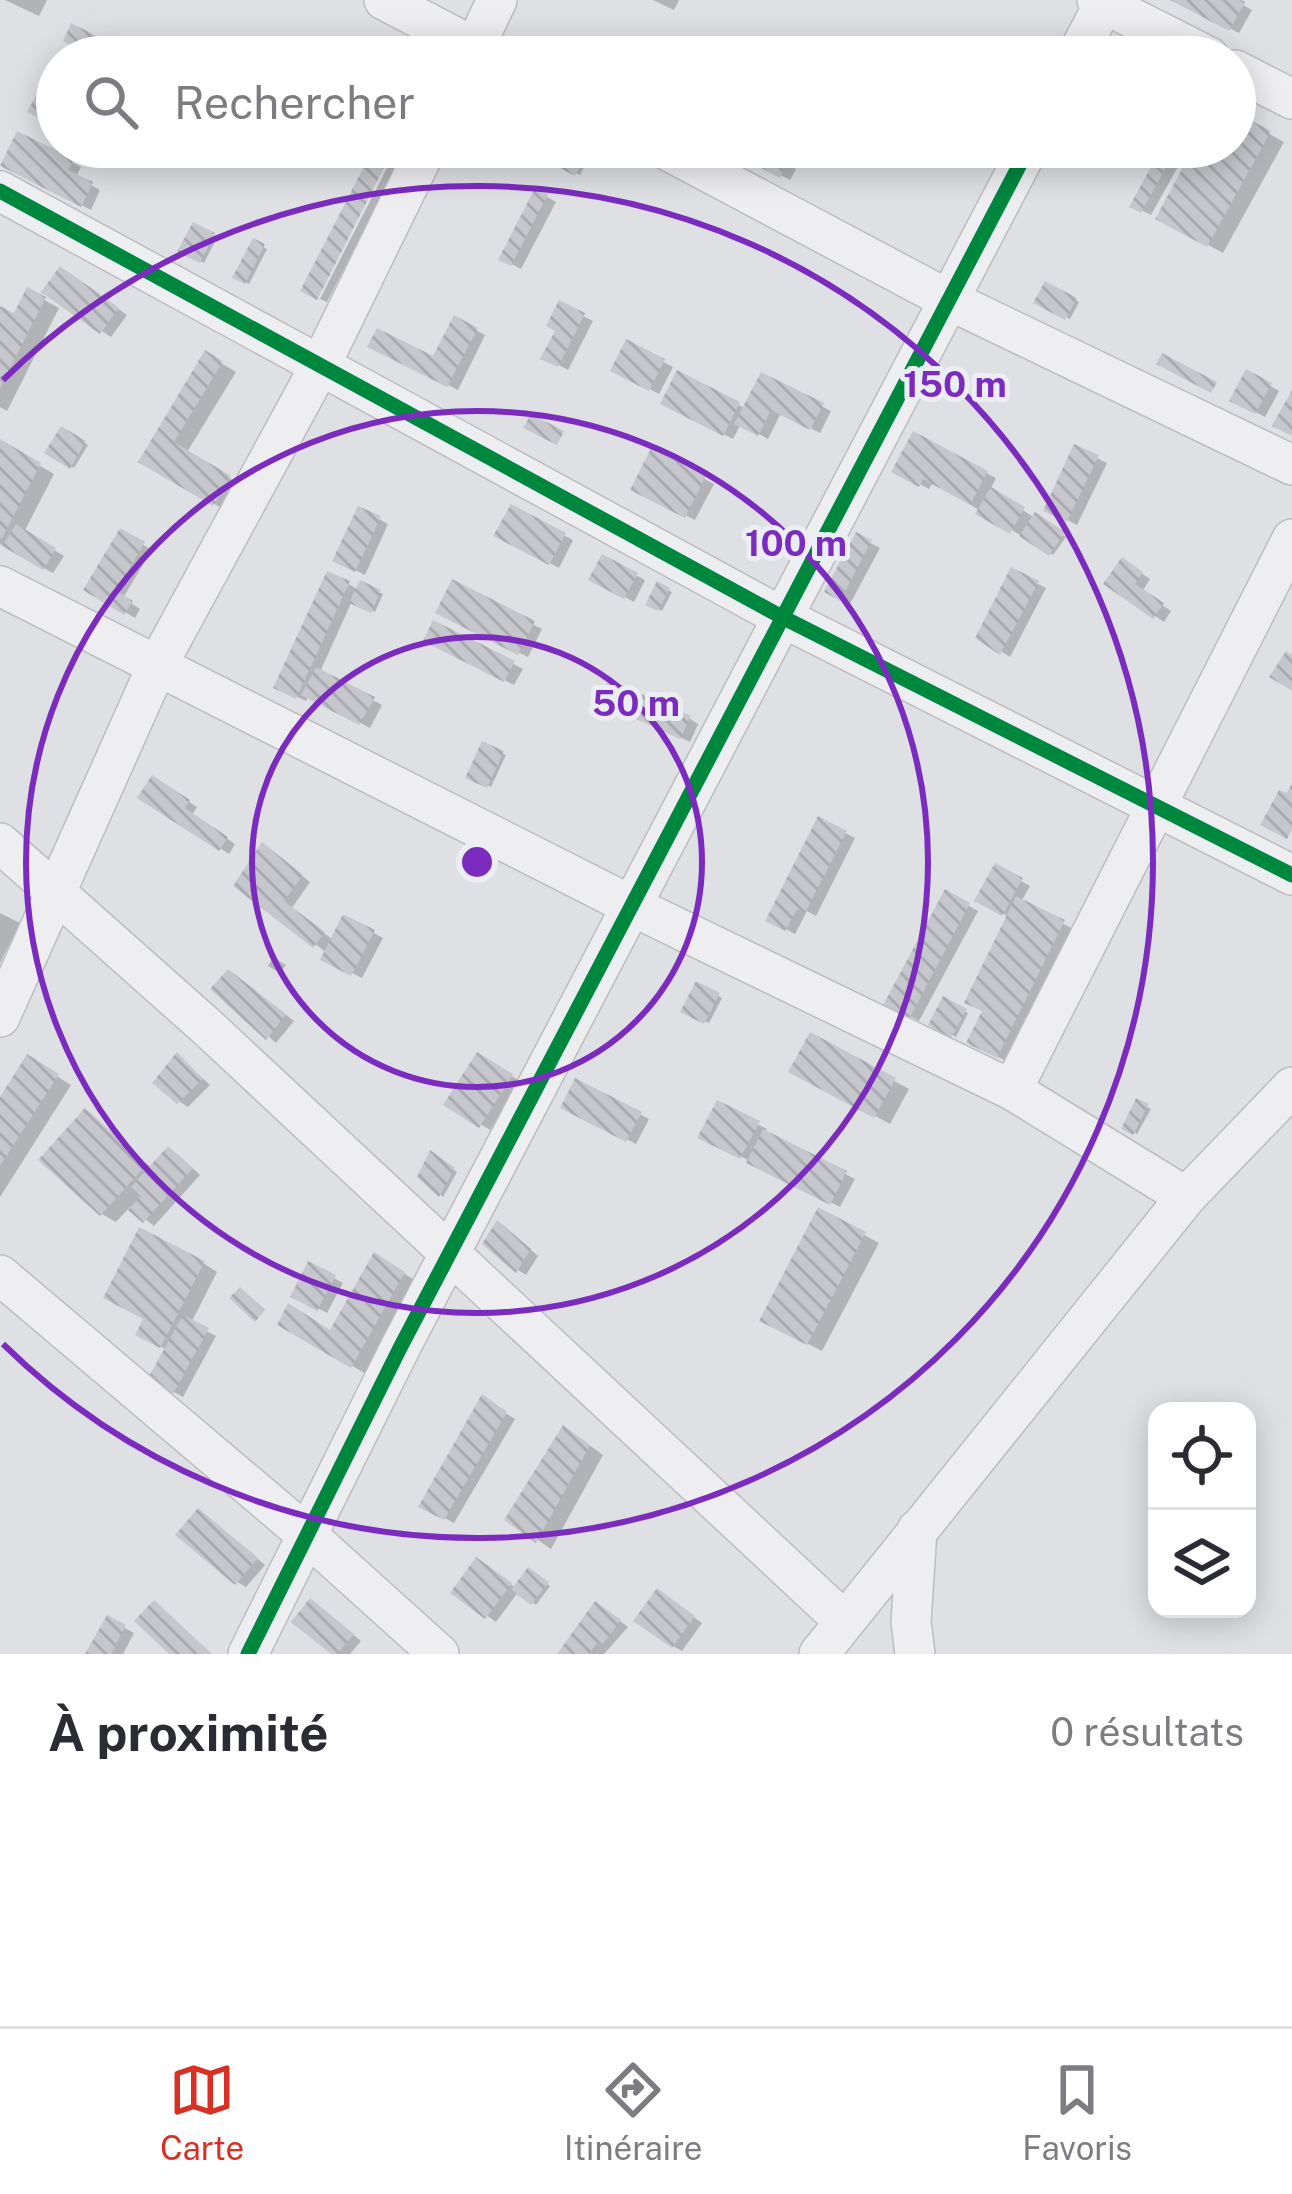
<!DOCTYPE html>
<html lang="fr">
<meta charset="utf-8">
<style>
body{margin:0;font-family:"Public Sans",sans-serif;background:#f2f2f3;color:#2b2b33}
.controls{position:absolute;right:36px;bottom:36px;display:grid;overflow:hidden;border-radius:24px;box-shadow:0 6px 30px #0003}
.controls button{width:108px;height:108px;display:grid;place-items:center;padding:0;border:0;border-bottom:3px solid #e1e1e2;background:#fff;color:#2b2b33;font:60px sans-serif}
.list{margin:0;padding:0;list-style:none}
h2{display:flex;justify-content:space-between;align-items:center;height:156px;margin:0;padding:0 48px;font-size:51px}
h2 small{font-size:39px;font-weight:400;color:#7c7c81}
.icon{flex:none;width:66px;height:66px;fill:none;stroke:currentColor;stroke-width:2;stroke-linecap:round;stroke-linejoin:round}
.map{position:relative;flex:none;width:1292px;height:1654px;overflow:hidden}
.search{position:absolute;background:#fff;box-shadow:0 6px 30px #0003;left:36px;right:36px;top:36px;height:132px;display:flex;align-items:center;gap:30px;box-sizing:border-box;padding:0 42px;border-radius:66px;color:#7c7c81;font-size:45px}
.sheet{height:372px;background:#fff}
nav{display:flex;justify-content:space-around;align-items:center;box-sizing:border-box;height:168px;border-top:3px solid #e1e1e2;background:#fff;font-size:33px;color:#7c7c81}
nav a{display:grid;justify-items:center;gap:6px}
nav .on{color:#d93025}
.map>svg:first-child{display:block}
</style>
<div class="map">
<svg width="1292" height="1654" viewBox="0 0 1292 1654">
<defs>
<pattern id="building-back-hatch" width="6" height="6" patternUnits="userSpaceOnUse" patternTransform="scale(3)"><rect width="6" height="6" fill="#c5c7cc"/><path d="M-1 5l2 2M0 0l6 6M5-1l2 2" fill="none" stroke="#a9abb0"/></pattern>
</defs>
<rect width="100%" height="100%" fill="#dee0e4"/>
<!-- shadow -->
<path fill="#0003" d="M5,0h42l-8,16z
M653,0h26l-5,10z
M1175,0h59l18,10 -13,23z
M44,87l13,6 -10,26 -16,-8z
M1235,115l49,27 -61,111 -64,-35 39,-71h37z
M18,135l63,32 -5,10 24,13 -9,20 -88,-45z
M171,147h43l-9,18z
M571,147l20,7 -11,21 -18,-9z
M727,147h29l40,22 -6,11z
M1165,147h24l-38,68 -18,-9z
M394,154l7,4 -74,144 -7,-3z
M536,191l20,11 -35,67 -19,-10z
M194,226l23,12 -13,25 -23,-12z
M254,242l13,7 -18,35 -13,-7z
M70,275l57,40 -16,22 -9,-6z
M1046,285l33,17 -9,17 -33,-17z
M28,291l31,17 -52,103 -7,-4v-98l15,7z
M560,304l33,17 -25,49 -24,-13 15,-27z
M455,319l30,16 -27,55 -87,-44 63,14z
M627,343l46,24 -14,27 -45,-24z
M206,354l30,18 -49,80 57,35 -16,25 -86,-51z
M1248,373l31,18 -14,26 -32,-17z
M678,374l68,35 17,-33 68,35 -11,22 -39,-20 -13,26 -27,-15 -8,15 -70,-36z
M62,430l26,15 -14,23 -26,-16z
M914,435l82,43 -6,12 76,47 -13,18 -120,-73 -4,7 -34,-18z
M0,443l54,31 -30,58 40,24 -11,17 -53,-29z
M1076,448l31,15 -30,62 -30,-16z
M652,452l62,32 -19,36 -61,-31z
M512,508l61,32 -14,28 -62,-33z
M379,519l9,5 -23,51 -20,-10z
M121,532l31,18 -29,48 17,11 -5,9 -48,-29z
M857,536l23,12 -30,56 -22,-13z
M603,558l42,22 -11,22 -42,-23z
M1131,566l19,13 -8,13 29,19 -7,11 -57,-39z
M1012,571l34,17 -36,69 -31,-20z
M453,583l89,46 -14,28 -89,-45z
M349,584l9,6 3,-6 22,10 -8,18 -23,-11 -32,71 62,33 -12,23 -61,-32 -3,5 -20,-9z
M658,585l14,7 -10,19 -13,-8z
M435,624l88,45 -9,16 -87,-45z
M611,706l78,12 9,6 -8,18z
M484,745l22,10 -15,32 -22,-10z
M153,779l44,28 -5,8 43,29 -6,10 -88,-57z
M820,820l35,18 -39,78 -9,-5 -12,23 -26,-14z
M271,852l39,30 -18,26 41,32 12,-22 38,20 -21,40 -38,-19 3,-6 -90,-68z
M996,867l34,19 -9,16 56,29 -65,133 -28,-14 1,-39 24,-94 -31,-17z
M946,893l32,18 -59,110 -32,-17z
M0,913l20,10 -20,40z
M273,957l13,8 -6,8 -12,-7z
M238,978l56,43 -18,22 -62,-55z
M697,985l25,13 -13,25 -25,-12z
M944,1000l24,13 -12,24 -24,-13z
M811,1036l98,53 -19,35 -98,-53z
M178,1056l32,29 -22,22 -9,-6z
M478,1056l42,25 -30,49 -43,-26z
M28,1058l43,27 -71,112v-95z
M576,1082l73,37 -13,25 -73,-38z
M1138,1102l13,7 -14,25 -12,-7z
M719,1104l48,25 -2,4 90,46 -15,28 -139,-71z
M85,1112l67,56 26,-13 22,20 -46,51 -24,-19 -14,15 -14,-8z
M432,1155l25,17 -14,25 -22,-21z
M820,1211l59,32 -57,108 -45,-23z
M507,1229l31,27 -12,19 -8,-5z
M375,1256l43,26 -52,92 -85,-50 50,9z
M203,1263l14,9 -26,51 25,13 -33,61 -32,-18 16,-29 -28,-16z
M310,1265l33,18 -16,30 -33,-17z
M483,1399l32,20 -61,104 -32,-17z
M578,1437l25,18 -52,94 -43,-30z
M207,1517l58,48 -19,22 -9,-5z
M486,1566l30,22 13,-17 21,15 -14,19 -18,-13 -22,30 -42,-30z
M667,1598l35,25 -20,28 -9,-5z
M320,1607l41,34 -11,13h-14z
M605,1610l23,17 -24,27h-43z
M108,1619l26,14 -11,21h-34z"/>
<!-- building -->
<path fill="url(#building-back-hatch)" d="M1170,0h71l4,2 -16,29z
M71,23l67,34h-43l-32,-16z
M587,37l38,20h-49z
M43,83l14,8 -15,29 -15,-8z
M1235,112l36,19 -64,116 -52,-28 39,-72h41z
M17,131l57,28 -6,11 25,12 -12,25 -81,-41z
M374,147l19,3 -76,150 -17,-9z
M568,147l21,2 -14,27 -17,-9z
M722,147h40l26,14 -8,17z
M1162,147h15l-36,66 -12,-6z
M535,188l13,6 -37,72 -13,-6z
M193,222l22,11 -15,30 -23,-11z
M253,238l12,6 -20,40 -13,-6z
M60,266l59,42 -19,26 -59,-42z
M1045,281l32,17 -12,22 -32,-17z
M27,287l19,10 -46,91v-82l14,7z
M559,300l26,13 -27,54 -18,-8 15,-28 -9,-5z
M454,315l24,13 -31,59 -80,-40 10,-19 56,28z
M626,339l39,20 -16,32 -39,-20z
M205,350l18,11 -49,81 57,34 -18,30 -75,-44z
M1162,353l55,29 -6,11 -55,-29z
M1246,369l26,14 -17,31 -26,-13z
M677,370l63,32 -17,34 -63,-32z
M761,372l63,31 -14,27 -39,-20 -13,26 -24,-12z
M1292,390v46l-20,-10z
M531,414l33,17 -7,14 -34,-17z
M61,426l25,15 -16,28 -26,-16z
M913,431l75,40 -18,34 -47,-26 -4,8 -28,-15z
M0,439l41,24 -41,79z
M1074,444l25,11 -32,67 -24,-11z
M651,448l55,28 -21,42 -55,-28z
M991,487l34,20 -15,27 -35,-20z
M511,504l55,29 -17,32 -56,-29z
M358,506l23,10 -26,56 -23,-11z
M1035,512l30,20 -16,24 -30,-20z
M16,524l40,24 -13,22 -41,-24z
M120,528l25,14 -29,49 17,10 -9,14 -41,-25z
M856,532l16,8 -32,61 -16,-9z
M602,554l36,19 -14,26 -36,-19z
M1122,557l21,15 -8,12 29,19 -11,16 -50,-35z
M1011,567l28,14 -39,74 -25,-17z
M327,571l23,10 -54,118 -23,-11z
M452,579l83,42 -17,34 -83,-42z
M360,580l21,10 -10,23 -22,-10z
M657,581l13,7 -12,23 -13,-6z
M433,620l82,41 -11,21 -81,-41z
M1286,651l6,4v36l-23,-14z
M316,667l59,30 -16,28 -58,-30z
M609,679l82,37 -11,23 -82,-37z
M482,741l22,10 -17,37 -22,-10z
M152,775l38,25 -5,8 43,29 -9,14 -82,-53z
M1292,783v46l-5,10 -27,-14 19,-35 8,3z
M818,816l29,15 -42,82 -8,-4 -12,22 -20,-10z
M262,842l41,33 -19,26 41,31 -12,16 -80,-62z
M995,863l28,15 -21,38 -28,-15z
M945,889l25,14 -61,116 -26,-14z
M1016,896l49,24 -68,138 -31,-15 16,-32 -18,-8z
M343,914l32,16 -24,46 -31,-16z
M228,969l58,45 -20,26 -56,-51z
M696,981l24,12 -16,31 -24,-12z
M943,996l24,13 -16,29 -23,-13z
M810,1032l86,46 -22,40 -86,-46z
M177,1052l26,27 -26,25 -25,-21z
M477,1052l36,22 -34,54 -36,-23z
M27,1054l32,20 -59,92v-69z
M575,1078l67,34 -16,30 -66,-34z
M1136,1098l13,6 -16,31 -12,-6z
M717,1100l43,21 -20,38 -43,-21z
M85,1108l62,56 -47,52 -62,-56z
M763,1129l84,42 -17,34 -84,-42z
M168,1146l25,22 -50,55 -15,-13 13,-14 -10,-9z
M430,1150l25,18 -16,29 -22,-20z
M818,1207l48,25 -59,113 -48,-24z
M497,1220l34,29 -15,24 -34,-29z
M139,1227l66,34 -45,87 -25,-13 8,-16 -40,-21z
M374,1252l31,20 -54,96 -74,-43 11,-22 42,27z
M308,1261l28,14 -19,36 -27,-14z
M240,1287l25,23 -10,12 -26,-24z
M183,1315l26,13 -36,66 -26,-14z
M482,1394l25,18 -63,108 -26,-13z
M563,1425l27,20 -54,98 -32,-23z
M198,1508l60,50 -23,27 -60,-50z
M476,1557l36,26 -27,36 -35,-26z
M528,1567l21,15 -18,23 -20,-15z
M657,1588l38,28 -23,32 -39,-27z
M310,1598l44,36 -17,20h-6l-40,-32z
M154,1600l58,54h-43l-35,-33z
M595,1601l26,19 -19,25 -4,-3 -9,12h-32z
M107,1615l19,10 -15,29h-26z"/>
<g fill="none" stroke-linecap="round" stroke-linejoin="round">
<!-- minor casing -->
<g stroke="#bbbdc1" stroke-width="42">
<path id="minor" d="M384,0l109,57
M1097,0l112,57
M470,57l27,-57
M1076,57l30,-57
M1235,70l57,29
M661,147l288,153 343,165
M0,191l782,426 510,258
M0,586l632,320 380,184 174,107
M0,843l207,184 637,594
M0,1017l158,-353 163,-300 106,-217
M1012,1090l280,-551
M0,1275l307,260 132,119
M248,1654l152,-306 629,-1201
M819,1654l367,-457 106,-110
M915,1654l-4,-32 6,-92"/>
</g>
<!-- minor -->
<use href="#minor" stroke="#eeeef1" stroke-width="39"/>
<!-- cycleway casing -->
<g stroke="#ebeef4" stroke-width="22">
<path id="cycleway" d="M0,191l782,426 510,258
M248,1654l152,-306 629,-1201"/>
</g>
<!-- cycleway -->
<use href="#cycleway" stroke="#00873e" stroke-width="15"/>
</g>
<!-- distance rings -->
<g fill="none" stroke="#7b2cbf" stroke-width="6">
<circle cx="477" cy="862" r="225"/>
<circle cx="477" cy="862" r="451"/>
<path d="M3 380A676 676 0 1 1 3 1344"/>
</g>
<circle cx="477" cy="862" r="18" fill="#7b2cbf" stroke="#ebeef4" stroke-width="6"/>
<g font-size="36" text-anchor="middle" font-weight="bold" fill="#7b2cbf" stroke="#ebeef4" stroke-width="10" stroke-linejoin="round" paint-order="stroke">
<text x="955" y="397">150 m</text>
<text x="796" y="556">100 m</text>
<text x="636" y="716">50 m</text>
</g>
</svg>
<div class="controls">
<button><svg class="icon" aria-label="locate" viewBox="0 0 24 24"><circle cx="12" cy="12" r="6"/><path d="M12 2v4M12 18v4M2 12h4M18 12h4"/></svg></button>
<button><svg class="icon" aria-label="layers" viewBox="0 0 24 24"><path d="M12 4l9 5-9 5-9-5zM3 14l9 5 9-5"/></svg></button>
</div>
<div class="search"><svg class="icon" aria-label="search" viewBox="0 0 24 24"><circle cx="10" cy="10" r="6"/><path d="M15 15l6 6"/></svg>Rechercher</div>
</div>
<section class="sheet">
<h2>À proximité<small>0 résultats</small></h2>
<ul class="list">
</ul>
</section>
<nav>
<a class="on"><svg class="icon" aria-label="map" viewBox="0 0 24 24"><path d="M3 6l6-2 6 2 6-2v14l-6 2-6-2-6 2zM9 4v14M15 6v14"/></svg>Carte</a>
<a><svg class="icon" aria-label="directions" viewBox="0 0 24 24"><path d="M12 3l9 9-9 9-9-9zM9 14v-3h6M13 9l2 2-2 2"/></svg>Itinéraire</a>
<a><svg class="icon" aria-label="saved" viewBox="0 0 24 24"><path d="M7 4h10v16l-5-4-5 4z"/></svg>Favoris</a>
</nav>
